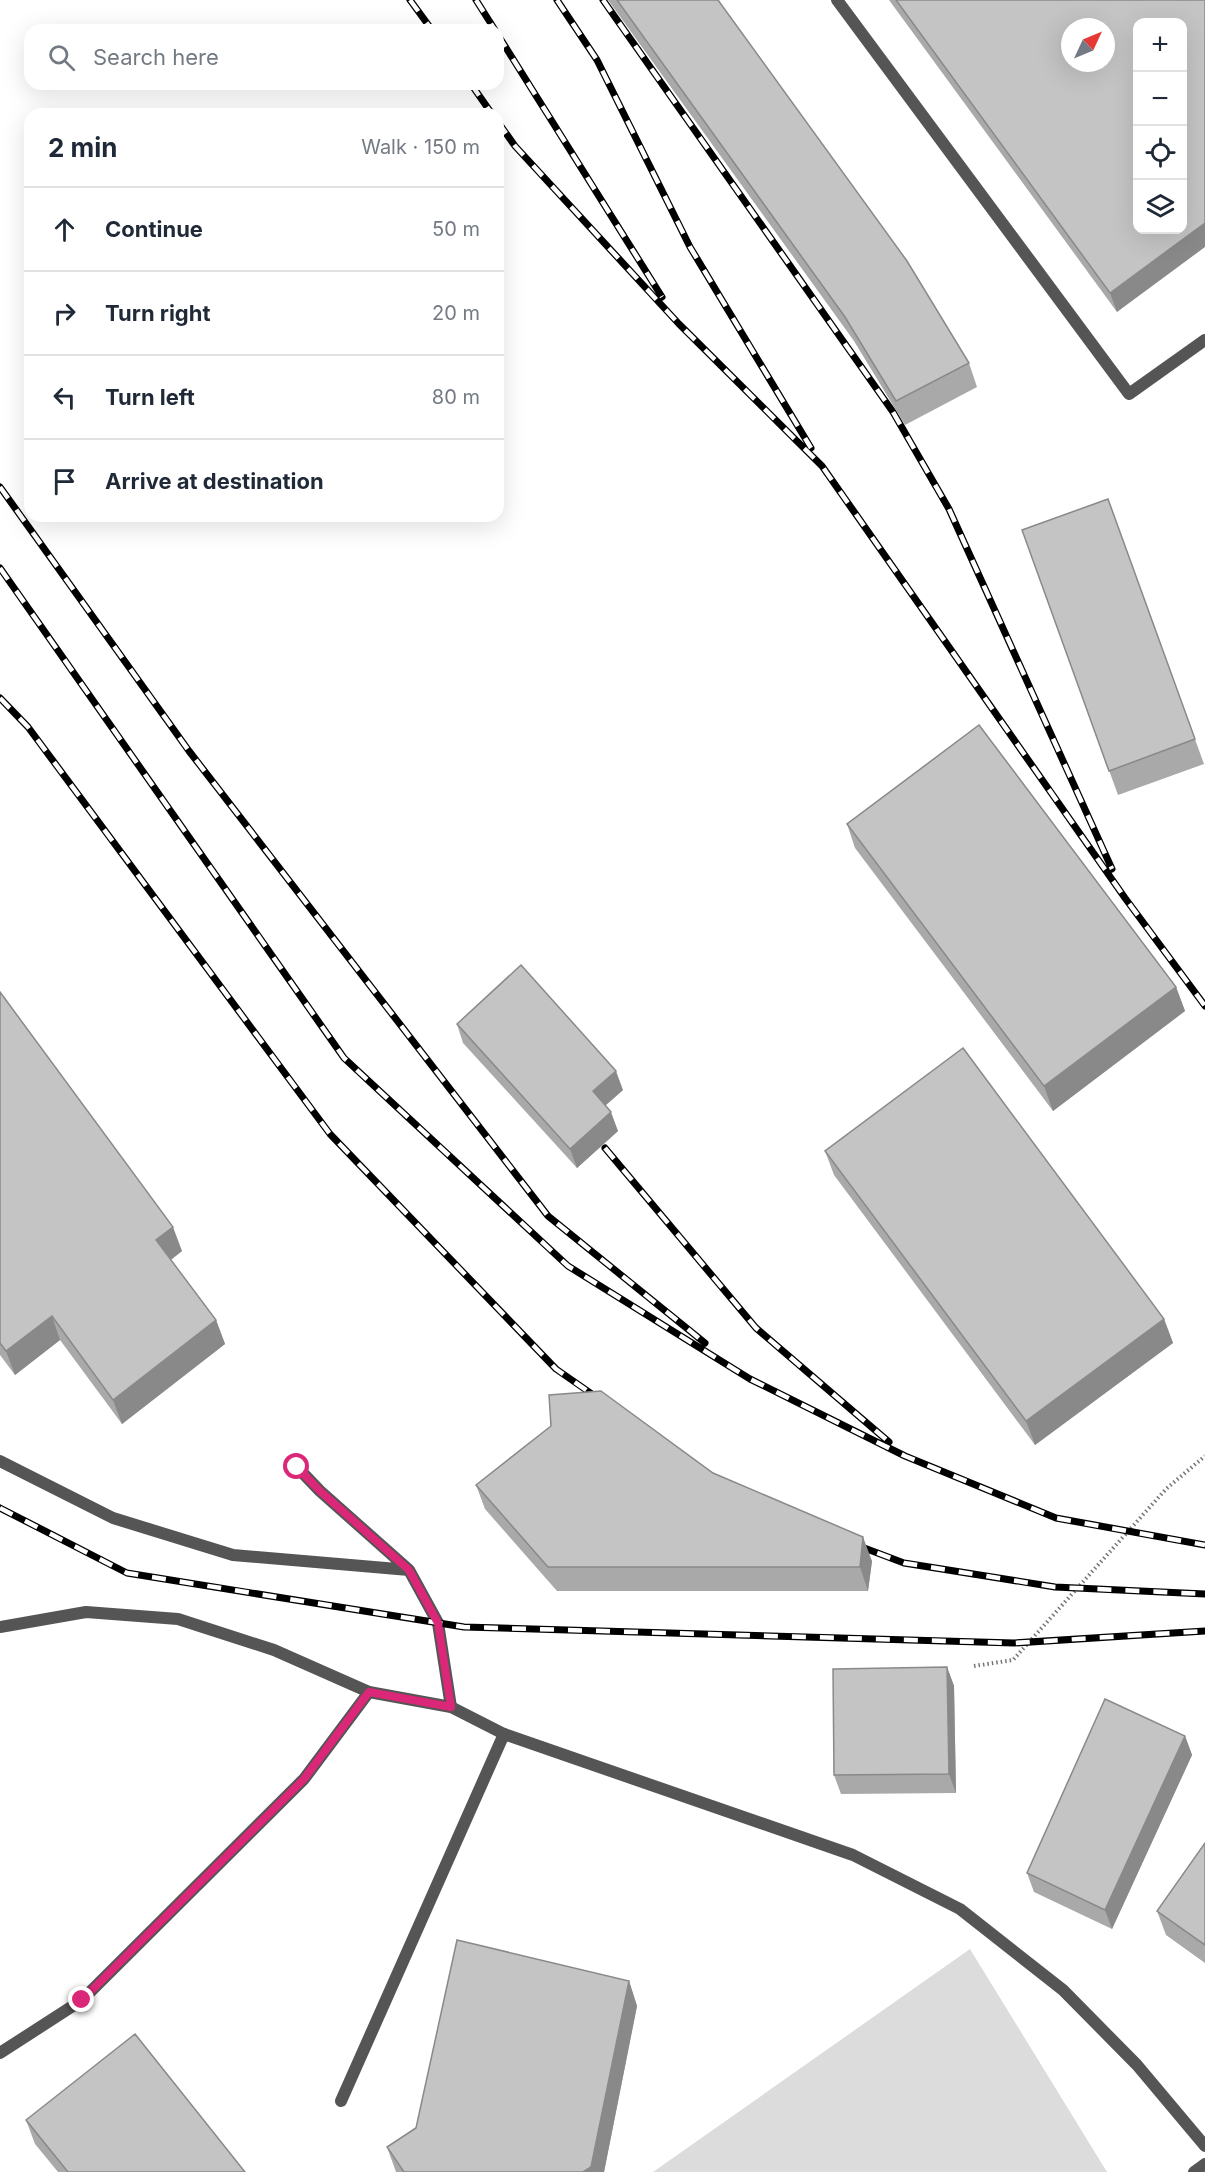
<!DOCTYPE html>
<meta charset="utf-8">
<style>
body{margin:0;font-family:Inter,sans-serif;background:#f2f2f3;color:#1f2937}
.controls{position:absolute;right:18px;top:18px;display:grid;overflow:hidden;border-radius:12px;box-shadow:0 6px 24px #0002}
.controls button{width:54px;height:54px;display:grid;place-items:center;padding:0;border:0;border-bottom:2px solid #e0e1e3;background:#fff;color:#1f2937;font:30px sans-serif}
.compass{position:absolute;left:1061px;top:18px;width:54px;height:54px;border-radius:50%;background:#fff;box-shadow:0 6px 24px #0002;rotate:46deg}
.stop{position:absolute;width:18px;height:18px;margin:-14px;border:4px solid #db2777;border-radius:50%;background:#fff}
.stop.end{background:#db2777;border-color:#fff;box-shadow:0 2px 6px #0008}
.list{margin:0;padding:0;list-style:none}
h2{display:flex;justify-content:space-between;align-items:center;height:78px;margin:0;padding:0 24px;font-size:26px}
h2 small{font-size:20px;font-weight:400;color:#747a83}
.list li{display:grid;grid-template-columns:39px 1fr auto;gap:18px;align-items:center;box-sizing:border-box;height:84px;padding:0 24px;border-top:2px solid #e0e1e3}
.list b{display:block;font-size:22px;white-space:nowrap}
.list em{font-size:20px;font-style:normal;color:#747a83}
.icon{flex:none;width:33px;height:33px;fill:none;stroke:currentColor;stroke-width:2;stroke-linecap:round;stroke-linejoin:round}
.map{position:relative;flex:none;width:1205px;height:2172px;overflow:hidden}
.search{position:absolute;background:#fff;box-shadow:0 6px 24px #0002;left:24px;top:24px;width:480px;height:66px;display:flex;align-items:center;gap:15px;box-sizing:border-box;padding:0 21px;border-radius:18px;color:#747a83;font-size:22px}
.panel{position:absolute;background:#fff;box-shadow:0 6px 24px #0002;left:24px;top:108px;width:480px;height:414px;border-radius:18px}
.map>svg:first-child{display:block}
</style>
<div class="map">
<svg width="1205" height="2172" viewBox="0 0 1205 2172">
<rect width="100%" height="100%" fill="#fff"/>
<!-- green -->
<path fill="#dcdcdc" d="M970,1949l137,223h-454z"/>
<g fill="none" stroke-linecap="round" stroke-linejoin="round">
<!-- path -->
<path stroke="#777" stroke-width="4" stroke-dasharray="1.5 3" stroke-linecap="butt" d="M974,1666l39,-6 153,-171 39,-33"/>
<!-- lane -->
<path stroke="#555" stroke-width="12" d="M837,0l292,394 76,-54
M0,1461l113,57 120,37 176,15 29,53 13,84
M297,1467l23,24 89,79
M0,2053l82,-53 222,-221 65,-87
M341,2101l163,-367
M1194,2172l11,-8"/>
<!-- street -->
<path stroke="#555" stroke-width="12" d="M0,1627l86,-15 92,7 96,31 95,42 82,15 53,27 349,121 107,54 103,81 74,75 68,81"/>
<!-- rail casing -->
<g stroke="#000" stroke-width="7">
<path id="rail" d="M410,0l22,30
M476,0l19,30
M557,0l40,60 93,187 121,201
M603,0l290,412 56,97 163,360
M498,35l164,262
M471,84l21,30
M498,122l17,24 164,178 143,142 303,432 80,108
M0,487l189,264 359,465 157,127
M0,568l344,490 224,208 182,113 155,77 151,62 149,27
M0,698l28,29 302,407 226,235 46,32
M605,1148l151,180 133,114
M0,1508l127,65 337,54 550,16 191,-12
M851,1543l53,20 151,24 150,7"/>
</g>
<!-- rail -->
<use href="#rail" stroke="#fff" stroke-width="4.5" stroke-dasharray="14" stroke-linecap="butt"/>
</g>
<!-- wall -->
<path fill="#a9a9a9" d="M608,0h110l251,363 8,24 -72,38 -51,-84z
M889,0h316l-88,312z
M1108,499l96,265 -86,31 -96,-265z
M847,824l329,163 9,24 -132,100 -198,-263z
M0,992l182,259 -11,9 45,60 9,24 -103,80 -62,-84 -45,35 -15,-20z
M457,1024l166,66 -18,16 13,25 -41,37 -114,-125z
M825,1151l339,168 9,24 -138,102 -201,-270z
M713,1473l159,88 -4,30h-311l-72,-82 -9,-24z
M947,1667l7,19 2,107 -115,1 -7,-19z
M1185,1736l7,19 -80,174 -78,-37 -7,-19z
M1205,1843v120l-39,-28 -9,-24z
M629,1981l8,25 -33,166h-208l-9,-25z
M26,2120l219,52h-187l-23,-28z"/>
<!-- shaded-wall -->
<path fill="#898989" d="M1205,223v24l-88,65 -7,-19z
M1176,987l9,24 -132,100 -9,-25z
M616,1071l7,19 -23,20 -7,-19z
M611,1112l7,19 -41,37 -7,-19z
M173,1227l9,24 -17,13 -9,-24z
M52,1316l8,24 -45,35 -9,-24z
M1164,1319l9,24 -138,102 -9,-24z
M216,1320l9,24 -103,80 -9,-24z
M863,1537l9,24 -4,30 -8,-24z
M947,1667l7,19 2,107 -7,-19z
M1185,1736l7,19 -80,174 -7,-19z
M629,1981l8,25 -33,166h-21z"/>
<!-- building -->
<path fill="#c4c4c4" stroke="#898989" stroke-width="1.5" fill-rule="evenodd" d="M617,0h101l189,261 62,102 -73,38 -51,-84z
M896,0h309v223l-95,70zM1137,22h45v208h-45zM1070,27h36v36h-36z
M1108,499l87,240 -86,32 -87,-241z
M979,725l197,262 -132,99 -197,-262z
M521,965l95,106 -23,20 18,21 -41,37 -113,-125z
M0,992l173,235 -17,13 60,80 -103,80 -61,-84 -46,35 -6,-8z
M963,1048l201,271 -138,102 -201,-270z
M601,1391l112,82 150,64 -3,30h-312l-72,-82 75,-59 -2,-31z
M947,1667l2,107 -115,1 -1,-106z
M1105,1699l80,37 -80,174 -78,-37z
M1205,1843v102l-48,-34z
M457,1940l172,41 -38,186 -8,5h-179l-17,-25 29,-19z
M135,2034l110,138h-177l-42,-52z"/>
<g fill="none" stroke-linecap="round" stroke-linejoin="round">
<!-- route -->
<path stroke="#db2777" stroke-width="8" d="M82,2000l222,-221 65,-87 82,15 -13,-84 -29,-53 -89,-79 -23,-24"/>
</g>
</svg>
<div class="controls">
<button>+</button>
<button>−</button>
<button><svg class="icon" aria-label="locate" viewBox="0 0 24 24"><circle cx="12" cy="12" r="6"/><path d="M12 2v4M12 18v4M2 12h4M18 12h4"/></svg></button>
<button><svg class="icon" aria-label="layers" viewBox="0 0 24 24"><path d="M12 4l9 5-9 5-9-5zM3 14l9 5 9-5"/></svg></button>
</div>
<svg class="compass" viewBox="-18 -18 36 36"><path d="M0-13l5 13h-10z" fill="#e53935"/><path d="M0 13l5-13h-10z" fill="#747a83"/></svg>
<div class="stop" style="left:297px;top:1467px"></div>
<div class="stop end" style="left:82px;top:2000px"></div>
<div class="search"><svg class="icon" aria-label="search" viewBox="0 0 24 24"><circle cx="10" cy="10" r="6"/><path d="M15 15l6 6"/></svg>Search here</div>
<section class="panel">
<h2>2 min<small>Walk · 150 m</small></h2>
<ul class="list">
<li><svg class="icon" aria-label="ahead" viewBox="0 0 24 24"><path d="M12 20V5M6 11l6-6 6 6"/></svg><div><b>Continue</b></div><em>50 m</em></li>
<li><svg class="icon" aria-label="right" viewBox="0 0 24 24"><path d="M7 20v-9h11M14 6l5 5-5 5"/></svg><div><b>Turn right</b></div><em>20 m</em></li>
<li><svg class="icon" aria-label="left" viewBox="0 0 24 24"><path d="M17 20v-9H6M10 6l-5 5 5 5"/></svg><div><b>Turn left</b></div><em>80 m</em></li>
<li><svg class="icon" aria-label="arrive" viewBox="0 0 24 24"><path d="M6 21V4h12l-3 4 3 4H6"/></svg><div><b>Arrive at destination</b></div></li>
</ul>
</section>
</div>
